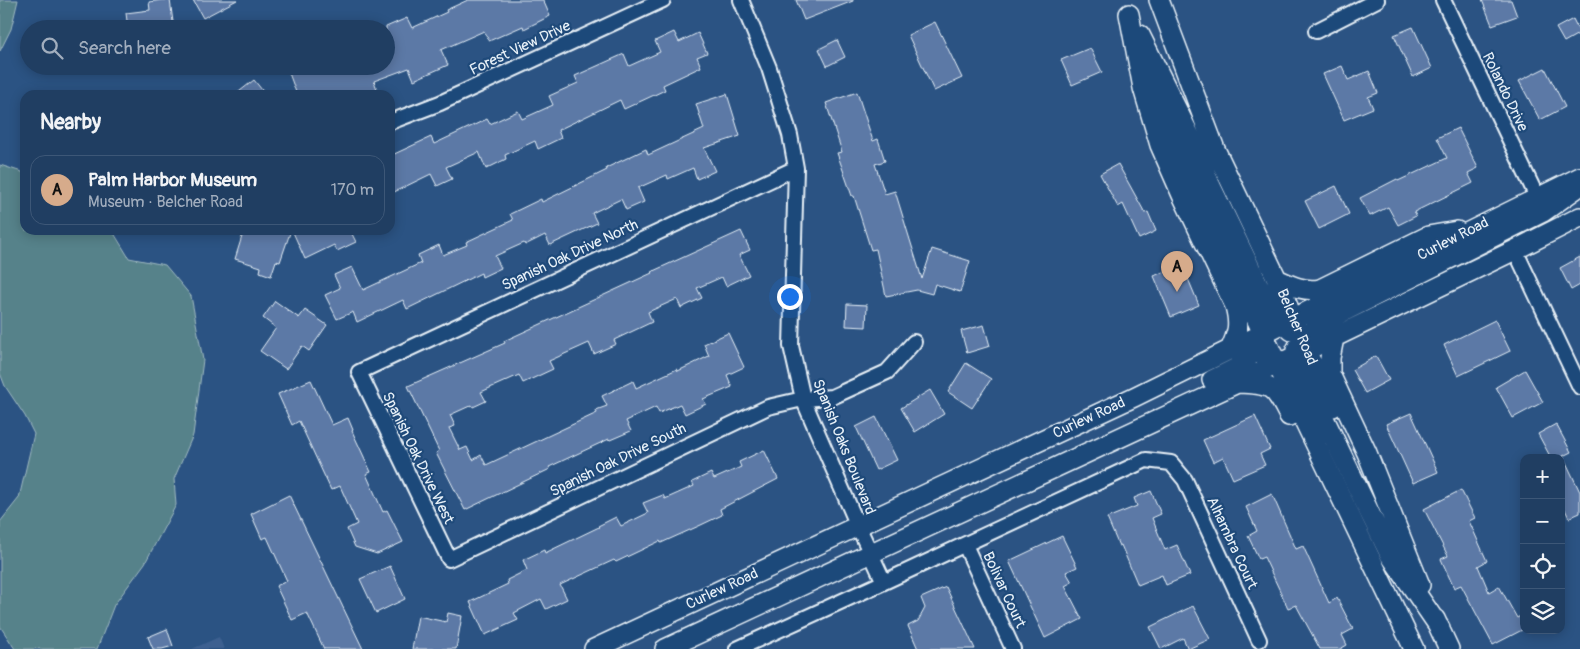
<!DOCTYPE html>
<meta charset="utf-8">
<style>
body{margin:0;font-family:Pangolin,sans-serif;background:#2d496b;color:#f1f3f6}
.controls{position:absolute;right:15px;bottom:15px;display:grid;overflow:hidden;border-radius:10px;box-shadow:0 2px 12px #0003}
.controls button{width:45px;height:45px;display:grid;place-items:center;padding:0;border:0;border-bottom:1px solid #3d5777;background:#203e62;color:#f1f3f6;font:25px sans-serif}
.you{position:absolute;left:789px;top:296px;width:18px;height:18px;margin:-12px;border:4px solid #fff;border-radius:50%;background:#1a73e8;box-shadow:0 0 0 8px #1a73e833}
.badge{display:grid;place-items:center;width:32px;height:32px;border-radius:50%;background:#d6ab8b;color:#111;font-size:16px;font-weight:700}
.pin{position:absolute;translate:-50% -41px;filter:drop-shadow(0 1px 2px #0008)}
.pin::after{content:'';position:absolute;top:26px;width:18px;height:15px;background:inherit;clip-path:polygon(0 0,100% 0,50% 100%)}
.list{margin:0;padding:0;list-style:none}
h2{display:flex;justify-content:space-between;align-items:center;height:65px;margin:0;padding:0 20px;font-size:21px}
h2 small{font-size:16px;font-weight:400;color:#a2aebe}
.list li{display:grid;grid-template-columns:32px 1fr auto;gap:15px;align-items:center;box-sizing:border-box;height:70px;margin:0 10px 10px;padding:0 10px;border:1px solid #3d5777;border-radius:15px}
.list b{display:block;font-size:19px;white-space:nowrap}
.list p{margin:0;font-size:16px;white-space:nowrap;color:#a2aebe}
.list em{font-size:16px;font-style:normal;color:#a2aebe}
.icon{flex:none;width:28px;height:28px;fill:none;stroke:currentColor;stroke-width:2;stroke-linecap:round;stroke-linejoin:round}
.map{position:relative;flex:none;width:1580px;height:649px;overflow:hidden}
.search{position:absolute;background:#203e62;box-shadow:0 2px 12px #0003;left:20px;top:20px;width:375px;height:55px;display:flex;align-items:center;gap:12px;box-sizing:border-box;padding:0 18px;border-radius:28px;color:#a2aebe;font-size:19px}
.panel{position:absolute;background:#203e62;box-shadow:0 2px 12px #0003;left:20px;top:90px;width:375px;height:145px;border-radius:15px}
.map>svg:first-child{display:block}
</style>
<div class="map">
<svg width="1580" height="649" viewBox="0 0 1580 649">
<rect width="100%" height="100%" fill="#2b5383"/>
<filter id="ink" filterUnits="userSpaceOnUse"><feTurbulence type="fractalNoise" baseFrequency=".02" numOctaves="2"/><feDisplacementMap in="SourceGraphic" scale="10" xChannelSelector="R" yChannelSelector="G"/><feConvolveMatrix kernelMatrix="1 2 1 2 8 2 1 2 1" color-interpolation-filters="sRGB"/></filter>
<g filter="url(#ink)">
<!-- built -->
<path fill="#3d6190" d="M219,637l5,12h-32z"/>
<!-- green -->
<path fill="#57828a" stroke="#a0bac1" d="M0,0h18l-7,29 -11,22z
M0,165l25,8v57h87l17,28 36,7 26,31 12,64 -10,75 -19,44 2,26 -31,58 -31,42 -17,44h-82l-15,-23v-104l19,-24 15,-64 -9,-18 -20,-30 -5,-13z"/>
<!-- building -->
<path fill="#5c79a6" stroke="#e8f1f8" d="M162,0h8l4,29h-46l-2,-16 24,-3 -1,-8z
M193,0h44l-34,18z
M468,0h75l7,16 -26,13 -1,-3 -34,15 -5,-10 -43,19 7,15 -34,15 -5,-12 -35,13 4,11 -9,3h-72l-8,-22 18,-7h79v-39l21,-9 5,10 35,-16 -1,-2z
M796,0h57v1l-49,19z
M1482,0h29l6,16 -25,9z
M1573,19l7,14 -16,9 -8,-14z
M935,22l27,56 -28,13 -26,-56z
M1413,27l19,41 -19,9 -19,-42z
M674,32l5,10 19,-9 9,20 -10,4 4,10 -38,18 2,5 -41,19 -4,-9 -62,30 3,8 -23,11 -3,-8 -30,14 1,4 -20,10 -7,-17 -33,15 6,12 -15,7 -6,-12 -41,20v-38l41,-19 3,7 53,-25 3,5 28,-13 4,8 31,-14 -4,-9 29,-13 -3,-7 49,-22 5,12 31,-14 -5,-11z
M837,40l8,17 -18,9 -8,-17z
M1090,48l12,24 -30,13 -11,-25z
M1342,66l6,14 21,-9 9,22 -10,4 5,11 -29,12 -21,-46z
M1545,68l20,39 -25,13 -21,-39z
M254,80l12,15h-31z
M857,92l16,49 5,-2 7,22 -10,3 10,30 10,-3 27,88 10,-30 38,12 -10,31 -25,-8 -3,10 -15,-4 -31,6 -10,-47 -5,1 -17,-54h-2l-15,-43 5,-1 -16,-49z
M727,94l13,42 -36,12 11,23 -18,8 -4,-11 -25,11 -1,-4 -29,13 6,14 -18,8 -5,-11 -29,14 5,10 -47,22 -5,-10 -20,10 -1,-2 -29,13 6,12 -19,9 -1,-4 -74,36 -4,-9 -46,22 -4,-10 -16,7 -12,-24 15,-7 -6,-13 18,-8 11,23 58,-27 -3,-8 21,-10 4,10 24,-10 -1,-3 47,-22 -3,-6 31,-15 1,3 65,-32 -1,-2 40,-19 2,6 56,-26 -8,-25z
M1458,128l20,40 -10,5 5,10 -59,29 2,4 -18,9 -10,-18 -18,9 -10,-18 37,-19 1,2 49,-23 -10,-20z
M1118,164l27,49 3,-1 8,19 -17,8 -16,-35 -5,3 -18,-33z
M1336,186l13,28 -30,15 -14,-28z
M244,230h47l-11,32 -4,-1 -5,15 -11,-4 1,-5 -26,-8z
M292,230h58l6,12 -19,9 -3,-6 -29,14z
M741,231l9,19 -11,5 10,20 -23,11 -4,-9 -25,11 5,10 -21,10 -4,-9 -29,13 4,10 -38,18 2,4 -22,10 -5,-11 -40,18 4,8 -30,14 -4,-8 -38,17 5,9 -13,6 -1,-2 -22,10 5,11 -6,2 11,22 7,-3 6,13 8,-5 5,10 111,-52 -1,-3 11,-4 -5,-10 31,-15 3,7 41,-19 1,2 31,-15 -5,-12 24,-11 16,34 -17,8 5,12 -29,12 3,5 -21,10 -5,-10 -21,9 -3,-6 -30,14 5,10 -21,9 -1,-1 -60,28 1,2 -85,41 -29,-57 3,-2 -31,-65 97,-43 -1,-2 148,-68 -1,-1z
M1580,257v28l-9,5 -11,-22z
M1172,268l4,10 10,-4 13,31 -28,12 -17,-41z
M275,301l24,17 6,-8 22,15 -18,26 -7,-5 -16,23 -26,-18 16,-23 -13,-10z
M847,304l20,1 -1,22 -20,-1z
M1495,320l15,31 -52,25 -14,-31z
M984,325l6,21 -23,7 -6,-22z
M1376,356l13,24 -24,13 -13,-23z
M966,363l25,16 -19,29 -24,-16z
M1525,370l18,32 -30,16 -17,-31z
M311,380l21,45 16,-7 5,12 -1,1 19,41 -5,2 17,38 4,-2 16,32 -26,12 -22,-7 -8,-18 10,-5 -17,-38 -9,4 -32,-69 -7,4 -14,-31z
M930,390l14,24 -29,18 -14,-24z
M1411,413l27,59 -25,11 -27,-59z
M1255,416l15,33 -10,5 5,11 -32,14 -10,-22 -10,5 -10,-22z
M876,417l21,43 -21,10 -20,-43z
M1556,424l15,28 -8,4 17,36v21l-11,5 -8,-17v-44l-10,1 -13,-24z
M764,450l14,29 -58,30 2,6 -21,10 -40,18 -1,-2 -44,21 -2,-2 -54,25 7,14 -21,10 -5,-10 -27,14 4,7 -33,15 -15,-33 38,-18 -1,-4 20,-10 -4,-10 21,-10 1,3 54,-26 -1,-1 18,-9 5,9 27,-13 -5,-10 20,-8 2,4 29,-13 -2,-4 19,-9 3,6 27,-12 -2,-5z
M1461,490l14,28 -6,3 18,40 -9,5 11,26 10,-6 18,32 7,-4v15l-31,16 -32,-60 -7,3 -13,-29 7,-3 -24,-47z
M1151,491l10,23 -9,4 13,32 12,-5 13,30 -24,10 -4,-10 -24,10 -17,-40 -2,1 -12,-28 30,-12 -3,-8z
M1272,494l24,55 7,-3 26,57 8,-5 16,31 -11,6 5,10 -7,4h-20l-24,-44 -8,3 -24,-51 -5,2 -11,-23 9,-5 -11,-24z
M289,495l74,154h-39l-17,-36 -15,7 -16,-34 11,-5 -20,-44 -5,2 -11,-25z
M1062,536l15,31 -11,5 6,10 -7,4 17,33 -37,19 -36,-77z
M390,566l15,33 -29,14 -16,-34z
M946,587l29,62h-57l-10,-23 10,-5 7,-13 -4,-10z
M1193,606l17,33 -22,10 -5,-11 -22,11 -11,-22z
M448,613l14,3 -6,33h-44l6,-33 28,6z
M167,629l6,17 -11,3h-9l-5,-12z"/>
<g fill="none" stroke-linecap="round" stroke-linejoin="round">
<!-- street casing -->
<g stroke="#e8f1f8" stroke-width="18">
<path id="street" d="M741,0l28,68 21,67 6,33 -5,178 12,53 55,127 26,56
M1443,0l94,197
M1316,31l61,-31
M390,122l50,-19 223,-103
M796,168l-437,204 90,187 319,-152 35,-8 29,-2 55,-25 27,-30
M1515,250l65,137
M965,545l48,104
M737,649l147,-67 262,-122 25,3 14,17 74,160"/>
</g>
<!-- secondary casing -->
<g stroke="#e8f1f8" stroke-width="22">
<path id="secondary" d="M1159,0l56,149 62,130 29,72 27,56
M1129,14l14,74 17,57 22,50 53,111c5,19 3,26 -5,44 25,2 52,5 70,25 4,5 7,11 11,16l79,164 50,73
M1140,35l49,99 21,50 53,110 13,23 16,14
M1152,76l23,63 22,51 80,174 137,285
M1277,286v-7c15,7 27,13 43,10l108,-53 29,-5
M1325,339l9,-1 -4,20v16l37,79 53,132
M1296,350c7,-14 17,-22 31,-30l216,-108 34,-24
M1212,380l26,-13 23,-21
M1238,383c34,1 36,3 51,33
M1435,619l14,30
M594,649l540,-252 446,-220
M665,649l641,-298 209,-101 65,-33"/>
</g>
<!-- street -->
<use href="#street" stroke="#1f4a7a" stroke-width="14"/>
<!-- secondary -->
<use href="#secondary" stroke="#1f4a7a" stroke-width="19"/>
</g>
</g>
<g text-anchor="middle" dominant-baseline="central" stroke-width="4.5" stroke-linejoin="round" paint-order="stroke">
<!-- street labels -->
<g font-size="15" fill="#e8f1f8" stroke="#1f4a7a">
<text transform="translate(520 48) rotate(-25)">Forest View Drive</text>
<text transform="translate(1505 92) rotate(64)">Rolando Drive</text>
<text transform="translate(1453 239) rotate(-27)">Curlew Road</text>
<text transform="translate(570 255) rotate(-25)">Spanish Oak Drive North</text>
<text transform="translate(1297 327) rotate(67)">Belcher Road</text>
<text transform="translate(1089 418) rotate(-25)">Curlew Road</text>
<text transform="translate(844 447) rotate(68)">Spanish Oaks Boulevard</text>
<text transform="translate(418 458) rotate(64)">Spanish Oak Drive West</text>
<text transform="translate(618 460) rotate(-26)">Spanish Oak Drive South</text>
<text transform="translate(1232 543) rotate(65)">Alhambra Court</text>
<text transform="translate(722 589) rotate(-25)">Curlew Road</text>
<text transform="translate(1004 590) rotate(65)">Bolivar Court</text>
</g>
</g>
</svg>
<div class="controls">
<button>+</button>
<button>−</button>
<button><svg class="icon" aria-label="locate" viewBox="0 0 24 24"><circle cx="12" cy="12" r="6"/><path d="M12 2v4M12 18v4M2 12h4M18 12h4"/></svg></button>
<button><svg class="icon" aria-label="layers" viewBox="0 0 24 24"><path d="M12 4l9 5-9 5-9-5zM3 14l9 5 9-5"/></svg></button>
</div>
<div class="you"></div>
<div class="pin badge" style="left:1177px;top:292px">A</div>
<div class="search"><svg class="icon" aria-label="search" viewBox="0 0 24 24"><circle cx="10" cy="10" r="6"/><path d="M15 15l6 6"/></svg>Search here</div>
<section class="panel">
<h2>Nearby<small></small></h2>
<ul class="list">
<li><span class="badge">A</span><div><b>Palm Harbor Museum</b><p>Museum · Belcher Road</p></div><em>170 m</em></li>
</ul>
</section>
</div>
